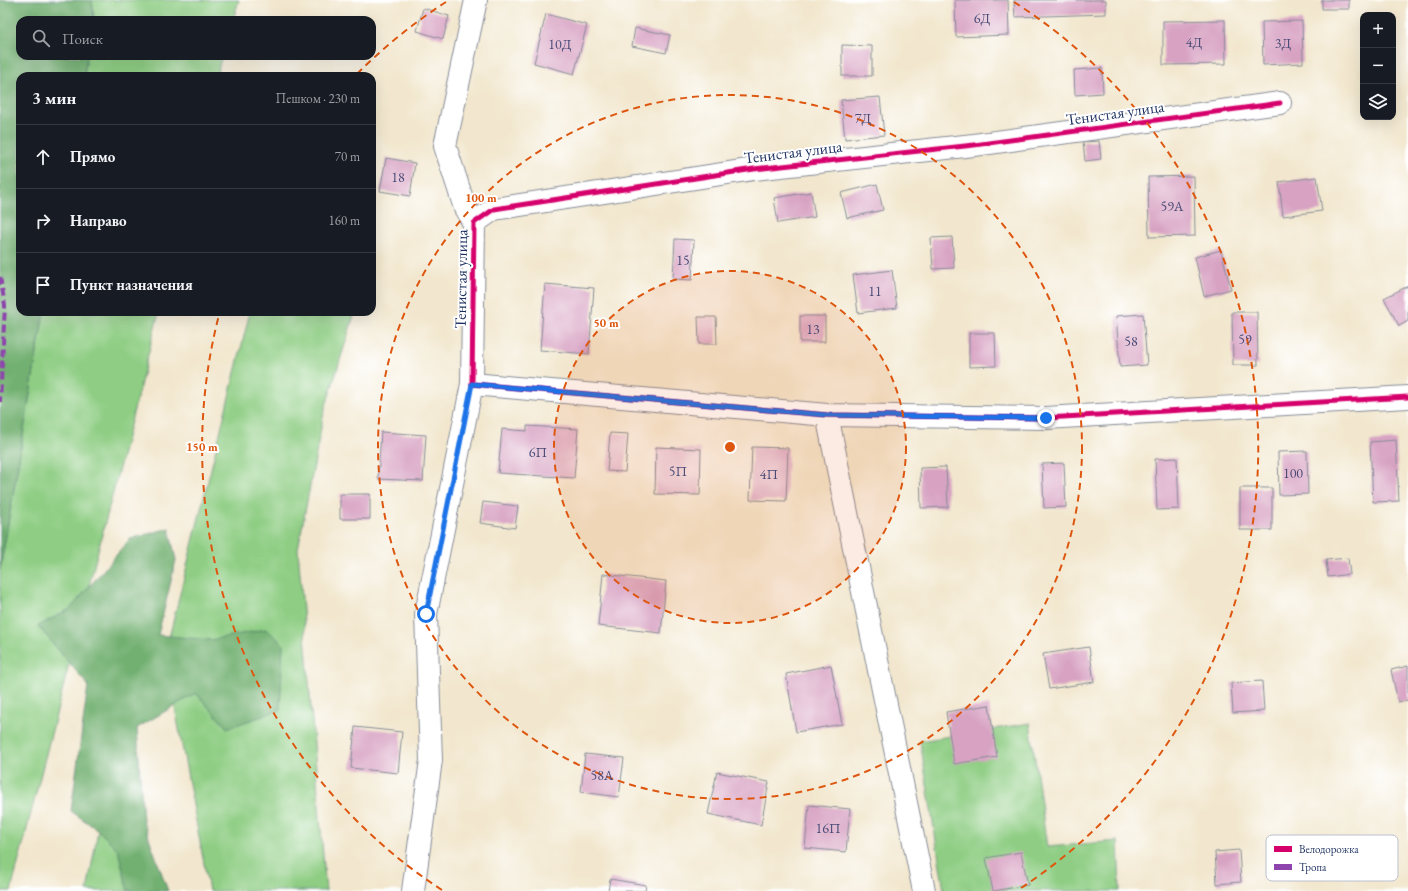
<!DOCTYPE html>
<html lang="ru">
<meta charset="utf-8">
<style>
body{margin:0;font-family:"EB Garamond",serif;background:#20242c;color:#f1f3f6}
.controls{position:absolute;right:12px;top:12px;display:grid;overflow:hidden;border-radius:8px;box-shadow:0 4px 16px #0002}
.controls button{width:36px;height:36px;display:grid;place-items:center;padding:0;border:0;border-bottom:1px solid #363941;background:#171b24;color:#f1f3f6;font:20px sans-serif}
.stop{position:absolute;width:12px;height:12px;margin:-9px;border:3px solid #1a73e8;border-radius:50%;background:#fff}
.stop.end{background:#1a73e8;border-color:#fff;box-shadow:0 1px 4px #0008}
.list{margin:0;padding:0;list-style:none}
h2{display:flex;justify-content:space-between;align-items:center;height:52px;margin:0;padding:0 16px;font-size:17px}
h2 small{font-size:13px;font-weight:400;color:#9ea1a6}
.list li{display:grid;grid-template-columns:26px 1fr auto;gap:12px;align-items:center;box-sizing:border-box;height:64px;padding:0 16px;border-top:1px solid #363941}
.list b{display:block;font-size:15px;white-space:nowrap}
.list em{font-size:13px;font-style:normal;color:#9ea1a6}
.icon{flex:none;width:22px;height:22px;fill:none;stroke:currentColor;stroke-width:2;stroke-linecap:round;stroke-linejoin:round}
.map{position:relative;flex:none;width:1408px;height:891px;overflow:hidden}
.search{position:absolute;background:#171b24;box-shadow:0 4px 16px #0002;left:16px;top:16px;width:360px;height:44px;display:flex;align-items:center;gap:10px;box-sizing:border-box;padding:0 14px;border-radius:12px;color:#9ea1a6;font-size:15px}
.panel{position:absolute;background:#171b24;box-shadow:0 4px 16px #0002;left:16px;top:72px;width:360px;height:244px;border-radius:12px}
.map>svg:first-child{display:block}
</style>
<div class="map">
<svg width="1408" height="891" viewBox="0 0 1408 891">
<rect width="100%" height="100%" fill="#fff"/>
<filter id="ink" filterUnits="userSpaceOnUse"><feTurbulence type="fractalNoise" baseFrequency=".025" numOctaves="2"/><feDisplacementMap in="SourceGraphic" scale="8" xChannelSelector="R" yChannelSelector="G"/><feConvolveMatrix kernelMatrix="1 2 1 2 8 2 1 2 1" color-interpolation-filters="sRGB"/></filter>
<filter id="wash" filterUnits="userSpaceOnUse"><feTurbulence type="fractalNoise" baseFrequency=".012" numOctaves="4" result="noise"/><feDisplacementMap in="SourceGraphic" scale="16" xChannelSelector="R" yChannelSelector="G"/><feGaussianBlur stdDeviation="0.9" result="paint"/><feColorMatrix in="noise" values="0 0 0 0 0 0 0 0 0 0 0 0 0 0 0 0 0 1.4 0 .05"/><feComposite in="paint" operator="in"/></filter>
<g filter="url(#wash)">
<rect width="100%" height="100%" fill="#f2e7ce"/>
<!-- green -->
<path fill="#8ecd83" stroke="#547e70" d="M92,0h147l-6,20h-139z
M87,56h135l-6,20h-132z
M44,312h115l-148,579h-11v-321z
M250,312h105l-31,100 -26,137 28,342h-117l-44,-237z
M1030,723l17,124 71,-6 2,50h-176l-24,-150z
M98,830l20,20 14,41h-45z"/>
<!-- forest -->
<path fill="#72b071" stroke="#467068" d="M0,0h92l2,20h-74v36h67l-3,20h-64v236h24l-44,258z
M169,528l7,32 -18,75 53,5 55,-11 17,15 -3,66 -53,18 -31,-35 -59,35 6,93 25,70h-40l-10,-41 -20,-20 -27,-19 17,-126 -50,-59 32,-17 60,-70z"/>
<g id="blocks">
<!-- building -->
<path fill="#d8a3c3" d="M955,0h53l1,35 -53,2z
M1014,0h92v14l-91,3z
M1322,0h27v9h-27z
M423,8l26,8 -6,23 -26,-8z
M546,14l41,11 -13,49 -40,-11z
M1225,20l1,44 -63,1v-44z
M1302,21l1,42 -40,2 -1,-43z
M635,28l35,7 -4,18 -34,-7z
M842,45l30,1v30h-30z
M1102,68l1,25 -28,2 -1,-25z
M880,97l4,38 -39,4 -4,-39z
M1099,141l2,18 -16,2 -2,-19z
M386,158l29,5 -5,33 -30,-5z
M1194,176l1,60 -46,1 -1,-60z
M1317,177l5,34 -39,5 -4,-34z
M877,184l6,26 -36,8 -6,-25z
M811,192l4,25 -37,6 -4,-25z
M952,237l2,31 -21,1 -2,-31z
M675,239l19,1 -2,40 -19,-1z
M1221,250l10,39 -27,7 -9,-39z
M892,270l5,38 -39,5 -5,-38z
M545,284l49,4 -5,66 -49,-4z
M1408,286v35l-9,5 -15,-28z
M1232,312h25l1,53h-25z
M1143,314l4,51 -27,2 -4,-51z
M800,316h25v26h-25z
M698,317h18l1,27h-18z
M969,333h26l1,33 -27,1z
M527,426l51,3 -4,49 -76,-5 4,-44 25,2z
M381,432l45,3 -3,46 -45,-2z
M610,433l18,1 -3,38 -18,-1z
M1396,440l3,61 -26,1 -3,-60z
M656,447l45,2 -1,46 -45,-1z
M752,447l36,1 -2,53 -36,-1z
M1307,451l1,43 -29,1 -1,-43z
M1177,458l2,51 -22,1 -2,-51z
M1064,463l2,44 -22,1 -2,-44z
M946,467l2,40 -27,1 -1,-40z
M1240,488h32v42h-32z
M340,494h30v25h-30z
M483,502l35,4 -3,22 -35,-5z
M1348,558l2,16 -22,3 -2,-17z
M603,574l63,7 -5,52 -63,-7z
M1089,647l5,35 -45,7 -6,-35z
M831,665l11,59 -46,8 -10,-58z
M1408,666v34l-10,2 -7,-32z
M1262,681l2,30 -31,2 -2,-30z
M989,705l8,52 -43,7 -8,-52z
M355,727l47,5 -4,41 -47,-5z
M585,754l39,4 -5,39 -38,-5z
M717,772l52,10 -8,43 -53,-11z
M809,805l41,4 -4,43 -41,-4z
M1239,850l2,32 -24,2 -2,-32z
M1021,852l7,33 -35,6 -7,-33z
M610,879l36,6 -1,6h-37z"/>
</g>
</g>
<g filter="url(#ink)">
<use href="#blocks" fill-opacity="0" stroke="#868b96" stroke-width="1"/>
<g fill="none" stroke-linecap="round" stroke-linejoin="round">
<!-- minor casing -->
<g stroke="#868b96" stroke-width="24">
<path id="minor" d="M474,223l-9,-15 -20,-62 31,-146
M472,384l355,31 219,3 362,-21
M827,415l97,476
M413,891l18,-131 -5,-146 46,-230 2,-161 20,-14 260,-40 220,-24 306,-42"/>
</g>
<!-- minor -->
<use href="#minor" stroke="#fff" stroke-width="22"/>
<!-- quiet -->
<path stroke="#8e44ad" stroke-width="4" stroke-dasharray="8 4" stroke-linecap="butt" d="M0,277l5,28 -5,97"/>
<!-- cycleway casing -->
<g stroke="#fff" stroke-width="8">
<path id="cycleway" d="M1280,103l-306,42 -220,24 -260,40 -20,14 -2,161 355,31 219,3 362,-21"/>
</g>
<!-- cycleway -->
<use href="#cycleway" stroke="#d6006c" stroke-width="5"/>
</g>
</g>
<g fill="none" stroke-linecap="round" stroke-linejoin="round" filter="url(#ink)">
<!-- route -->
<path stroke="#1a73e8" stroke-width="5" d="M426,614l46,-230 355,31 219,3"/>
</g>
<!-- distance rings -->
<circle cx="730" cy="447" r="176" fill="#de5710" fill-opacity=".12"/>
<g fill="none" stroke="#de5710" stroke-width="2" stroke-dasharray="7 5">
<circle cx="730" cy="447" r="176"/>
<circle cx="730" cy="447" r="352"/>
<path d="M442 890A528 528 0 0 1 219 315M357 74A528 528 0 0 1 446 2M1014 2A528 528 0 0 1 1018 890"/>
</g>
<g text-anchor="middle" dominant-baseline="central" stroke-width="4" stroke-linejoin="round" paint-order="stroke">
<!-- number labels -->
<g font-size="14" fill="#4a4c77">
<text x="982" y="18">6Д</text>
<text x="1194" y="42">4Д</text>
<text x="1283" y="43">3Д</text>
<text x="560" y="44">10Д</text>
<text x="863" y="118">7Д</text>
<text x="398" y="177">18</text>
<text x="1172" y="206">59А</text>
<text x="683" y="260">15</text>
<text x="875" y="291">11</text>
<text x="813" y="329">13</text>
<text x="1245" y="339">59</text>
<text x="1131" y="341">58</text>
<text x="538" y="452">6П</text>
<text x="678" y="471">5П</text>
<text x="1293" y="473">100</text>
<text x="769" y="474">4П</text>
<text x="602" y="775">58А</text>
<text x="828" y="828">16П</text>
</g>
<!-- street labels -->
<g font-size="16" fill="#1b2f5e" stroke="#fff">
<text transform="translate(1115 113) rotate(-8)">Тенистая улица</text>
<text transform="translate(793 152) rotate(-7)">Тенистая улица</text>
<text transform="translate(461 279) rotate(-89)">Тенистая улица</text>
</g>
</g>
<!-- legend -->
<rect x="1266" y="835" width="132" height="46" rx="6" fill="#fff" stroke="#bbc1cf" stroke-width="1"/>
<rect x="1274" y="846" width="18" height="6" fill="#d6006c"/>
<rect x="1274" y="864" width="18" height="6" fill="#8e44ad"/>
<g font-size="11" fill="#1b2f5e">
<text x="1299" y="853">Велодорожка</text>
<text x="1299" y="871">Тропа</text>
</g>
<circle cx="730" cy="447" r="6" fill="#de5710" stroke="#fff" stroke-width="2"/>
<g font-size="12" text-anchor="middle" font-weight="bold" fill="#de5710" stroke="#fff" stroke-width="4" stroke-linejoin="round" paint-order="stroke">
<text x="481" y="202">100 m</text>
<text x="606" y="327">50 m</text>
<text x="202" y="451">150 m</text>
</g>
</svg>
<div class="controls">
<button>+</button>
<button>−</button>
<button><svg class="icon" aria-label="layers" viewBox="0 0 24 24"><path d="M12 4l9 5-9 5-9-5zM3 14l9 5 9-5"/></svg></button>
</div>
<div class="stop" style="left:426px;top:614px"></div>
<div class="stop end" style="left:1046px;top:418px"></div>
<div class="search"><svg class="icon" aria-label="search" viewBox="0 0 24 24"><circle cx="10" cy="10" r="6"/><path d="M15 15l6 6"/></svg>Поиск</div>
<section class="panel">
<h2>3 мин<small>Пешком · 230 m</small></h2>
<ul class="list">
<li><svg class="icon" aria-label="ahead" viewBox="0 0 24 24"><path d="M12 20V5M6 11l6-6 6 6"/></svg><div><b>Прямо</b></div><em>70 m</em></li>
<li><svg class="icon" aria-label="right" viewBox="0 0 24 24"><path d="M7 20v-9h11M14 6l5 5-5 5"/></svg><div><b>Направо</b></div><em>160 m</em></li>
<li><svg class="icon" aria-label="arrive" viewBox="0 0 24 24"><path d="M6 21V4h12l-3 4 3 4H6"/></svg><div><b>Пункт назначения</b></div></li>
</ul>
</section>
</div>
